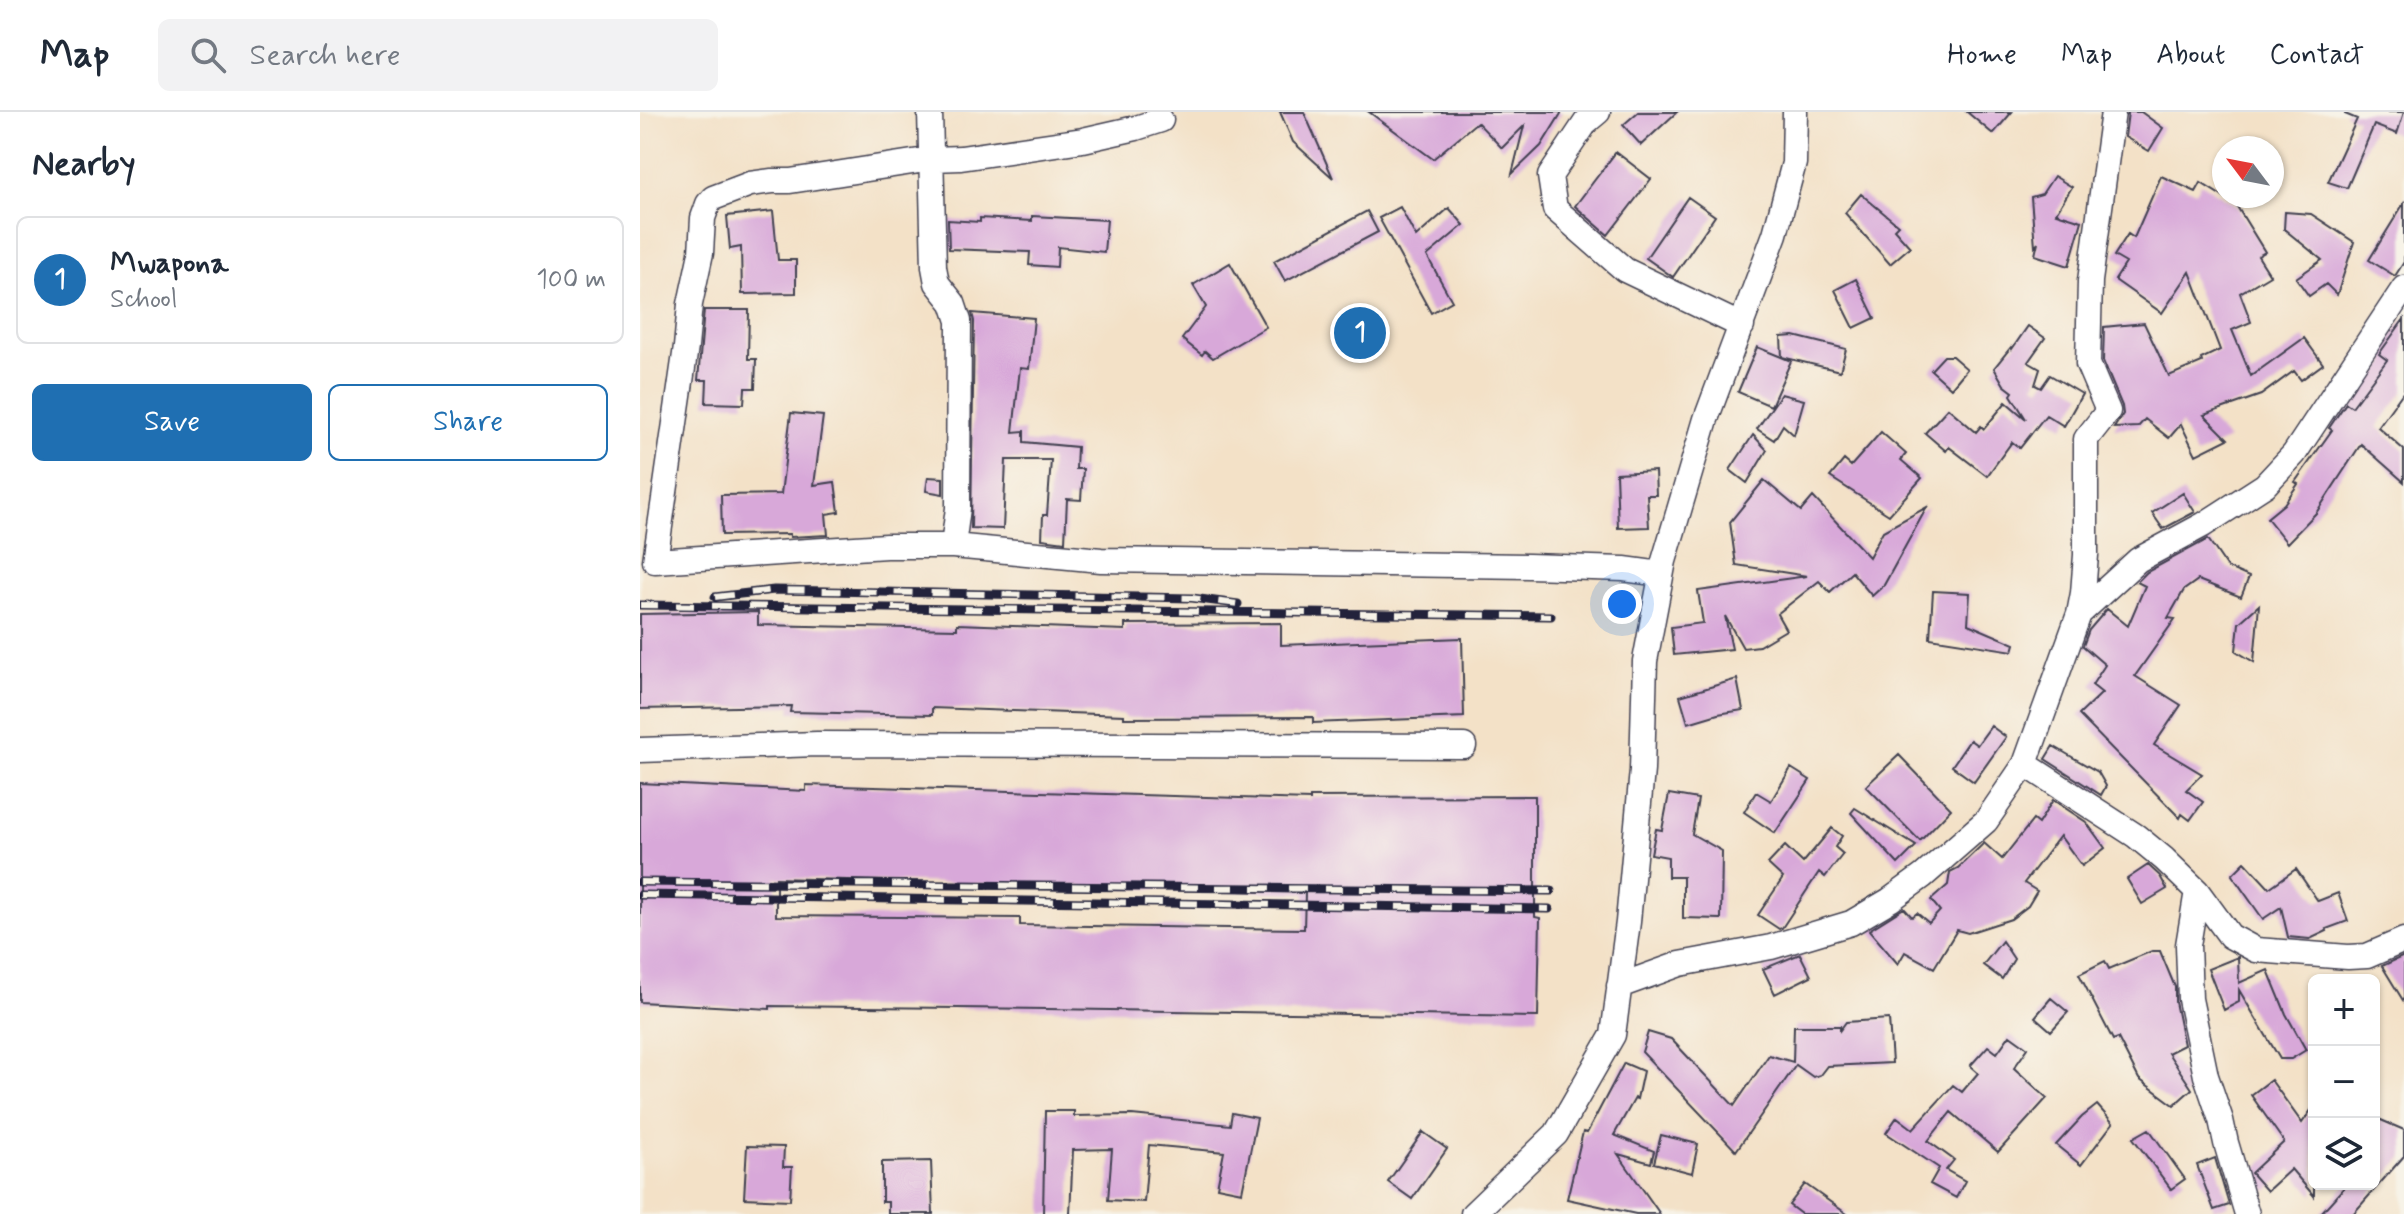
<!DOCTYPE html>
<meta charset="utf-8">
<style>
body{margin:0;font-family:Mynerve,sans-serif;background:#f2f2f3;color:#1f2937}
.controls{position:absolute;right:24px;bottom:24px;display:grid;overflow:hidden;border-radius:12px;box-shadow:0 2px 6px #0004}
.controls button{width:72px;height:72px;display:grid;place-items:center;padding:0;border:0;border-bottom:2px solid #e0e1e3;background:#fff;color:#1f2937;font:40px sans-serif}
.compass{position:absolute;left:1572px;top:24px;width:72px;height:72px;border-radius:50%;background:#fff;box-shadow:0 2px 6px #0004;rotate:302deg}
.you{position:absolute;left:982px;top:492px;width:28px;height:28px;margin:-20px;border:6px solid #fff;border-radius:50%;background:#1a73e8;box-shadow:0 0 0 12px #1a73e833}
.badge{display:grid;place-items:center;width:52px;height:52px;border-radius:50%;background:#1f6fb2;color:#fff;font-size:26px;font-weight:700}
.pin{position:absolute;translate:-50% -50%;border:4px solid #fff;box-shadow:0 2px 8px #0006}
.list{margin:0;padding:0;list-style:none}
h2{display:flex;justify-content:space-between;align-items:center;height:104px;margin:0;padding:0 32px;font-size:34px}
h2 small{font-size:26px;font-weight:400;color:#747a83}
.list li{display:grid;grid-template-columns:52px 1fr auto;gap:24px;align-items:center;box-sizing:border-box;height:128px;margin:0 16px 16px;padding:0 16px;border:2px solid #e0e1e3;border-radius:12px}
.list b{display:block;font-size:30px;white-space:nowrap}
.list p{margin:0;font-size:26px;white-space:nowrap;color:#747a83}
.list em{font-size:26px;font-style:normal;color:#747a83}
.actions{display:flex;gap:16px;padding:24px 32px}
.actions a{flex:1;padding:18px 0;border:2px solid #1f6fb2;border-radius:12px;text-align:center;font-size:28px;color:#1f6fb2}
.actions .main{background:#1f6fb2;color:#fff}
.icon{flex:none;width:44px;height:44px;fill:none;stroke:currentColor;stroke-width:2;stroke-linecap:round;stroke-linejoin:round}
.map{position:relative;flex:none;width:1764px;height:1102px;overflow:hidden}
header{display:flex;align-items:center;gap:48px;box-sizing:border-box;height:112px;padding:0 40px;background:#fff;border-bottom:2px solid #e0e1e3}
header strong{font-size:38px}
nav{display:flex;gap:44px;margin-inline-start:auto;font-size:28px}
.search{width:560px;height:72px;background:#f2f2f3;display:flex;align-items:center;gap:20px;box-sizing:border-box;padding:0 28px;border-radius:12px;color:#747a83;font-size:30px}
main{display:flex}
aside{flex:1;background:#fff}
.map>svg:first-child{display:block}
</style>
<header>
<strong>Map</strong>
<div class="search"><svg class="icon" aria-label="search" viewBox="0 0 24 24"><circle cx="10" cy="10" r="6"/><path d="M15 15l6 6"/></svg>Search here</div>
<nav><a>Home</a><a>Map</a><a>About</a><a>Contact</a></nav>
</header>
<main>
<aside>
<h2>Nearby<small></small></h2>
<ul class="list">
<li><span class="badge">1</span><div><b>Mwapona</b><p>School</p></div><em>100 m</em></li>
</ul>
<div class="actions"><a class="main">Save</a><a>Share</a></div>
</aside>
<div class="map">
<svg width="1764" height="1102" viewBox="0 0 1764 1102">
<rect width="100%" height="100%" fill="#f7f3e8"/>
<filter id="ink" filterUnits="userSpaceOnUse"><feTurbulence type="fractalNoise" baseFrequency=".0125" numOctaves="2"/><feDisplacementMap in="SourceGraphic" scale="16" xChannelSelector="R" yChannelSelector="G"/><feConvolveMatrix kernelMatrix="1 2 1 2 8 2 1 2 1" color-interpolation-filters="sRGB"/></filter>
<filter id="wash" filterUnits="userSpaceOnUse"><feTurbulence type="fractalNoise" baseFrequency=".006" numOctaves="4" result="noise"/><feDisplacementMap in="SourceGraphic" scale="32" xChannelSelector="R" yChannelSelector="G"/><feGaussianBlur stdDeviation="1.8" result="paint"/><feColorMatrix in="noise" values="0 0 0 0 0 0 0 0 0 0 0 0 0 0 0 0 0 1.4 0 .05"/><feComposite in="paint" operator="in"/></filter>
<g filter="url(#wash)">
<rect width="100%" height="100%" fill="#f3e1c7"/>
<g id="blocks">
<!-- building -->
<path fill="#d8a8d9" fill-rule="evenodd" d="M640,0h24l29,66 -40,-36z
M729,0h193l-21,34 -29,28 12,-48 -22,22 -25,-26 -44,37z
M998,0h39l-36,33 -18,-20z
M1327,0h45l-19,22z
M1488,0h13l22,16 -14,23 -24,-14z
M1705,0h59l-7,22 -23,-9 -27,63 -19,-6 29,-63 -12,-5z
M976,40l35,27 -43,56 -33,-29z
M1414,64l18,11 -16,26 26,8 -13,45 -34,-11 3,-13 -3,4 -4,-49 11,-3z
M1521,64l35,16 5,-9 35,22 29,47 -7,4 12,19 -30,18 11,29 -19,8 19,46 53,-38 19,26 -22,16 -7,-9 -33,24 -57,20 24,24 -32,16 -15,-31 -12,14 -24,-19 -7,8 -24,1 9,-14 -1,-8 -19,-45 1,-34 40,-4 25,53 33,-14 -1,-3 19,-9 -30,-78 -28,41 -47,-33 11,-17 -12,-7 14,-22 6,4z
M1221,82l37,31 -4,4 16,18 -20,17 -45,-51z
M1048,85l27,19 -42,61 -27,-19z
M1764,91v59l-9,14 -26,-16z
M760,95l16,30 33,-29 15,17 -37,31 25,45 -21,12 -52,-95z
M133,99l5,49h18v33l-54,1 -1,-47 -11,2 -3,-33z
M727,99l11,21 -93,49 -11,-20z
M1645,100l26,2 43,28 -17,53 -11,-11 -17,12 -13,-18 26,-18 -38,-31z
M392,104l75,4 -3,32 -46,-5 -1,20 -28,-2 1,-13 -81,-3 -1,-29 32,2v-4l52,3z
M590,151l36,64 -53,31 -8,-7 -3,4 -20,-16 24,-32 -13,-22z
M1216,167l19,39 -21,10 -19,-38z
M64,198h45l-1,49h8l-1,29h-10l-1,16 -38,-1 1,-23h-9z
M332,201l62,5 -5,51 -9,-1 -7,64 11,-1v11l53,5 -1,22h7l-2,31 -14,-1 -2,43 -23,-3 1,-24h4l4,-55h-45l-3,69 -32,-1 3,-207z
M1764,207v72l-26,36 26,23v32l-43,-38 -45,69 -29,30 -20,-25 17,-14 14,-20 -3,-2 37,-52 -3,-2 17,-25 6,4 35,-47 -8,-6z
M1388,214l17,12 -17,24 12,7 -5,16 6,3 9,-13 32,19 -18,32 -18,-11 -26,33 -8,-6 -25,34 -38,-29 -3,4 -21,-18 23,-25 28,24 5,-6 3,3 22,-27 20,17 -15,-24 2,-3 -9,-7 -10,-17 17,-21 1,2z
M1154,224l52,13 -6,22 -58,-14 -1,-20z
M1117,235l34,14 -20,45 -33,-14z
M1304,244h8l15,13 -16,19 -20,-18z
M1141,282l23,6 -10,35 -11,-10 -9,15 -17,-11z
M151,301l32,3 -9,69 21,-3 4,30 -13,2 2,21 -38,2v-3l-68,1 -1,-40 60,-1z
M1241,320l25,22 -5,6 21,18 -33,37 -59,-38 14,-17 7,6z
M1113,323l14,15 -20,33 -17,-13z
M1015,359l1,24h-9l2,32 -31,1 -2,-55z
M288,365l15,1v16l-17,-3z
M1124,368l37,31 12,-14 56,60 14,-26 44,-24 -43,78 -12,11 -20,-24 -22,20 -11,-11 -42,33 9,16 -27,16 -16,2 -18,-32 7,33 -58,6 -3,-28 32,-4 -5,-32 109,-15 -71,-11 -6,-43z
M1543,381l12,19 -32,17 -11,-16z
M1568,427l20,29 21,9 -8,20 -43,-17 -14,10 -16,28 7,1 -40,57 46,29 -27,40 48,29 -16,16 17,12 -13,18 -8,-6 -2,4 -101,-103 23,-22 -10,-8 13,-20 -22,-19 6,-16 18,-21 21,17 17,-40 -8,-4 10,-10z
M1293,479l37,2 -2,31 47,20 -2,7 -83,-13z
M1619,493l-5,57 -18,-11 3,-28z
M118,500v13l199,4v-5l168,6v-6l156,-1v22l181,-7 2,79 -151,6v-6l-189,1v-3l-192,-7v7l-142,-3 1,-6 -151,3v-95z
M1097,567l6,31 -25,4 -30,9 -8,-27z
M1351,614l15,11 -32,45 -22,-16 18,-26 7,5z
M1413,634l45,26 8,14 -5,9 -56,-36z
M1259,643l52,54 -31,32 -54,-55z
M1151,656l19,12 -35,53 -31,-21 12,-20 15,9z
M0,671l166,8v-6l504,15v-3l225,-1v121l5,1 -2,99 -491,-8 -277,-3v3l-130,-7zM136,766l529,15 -1,36 -284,-4v-7l-244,-2z
M1029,682l29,5 -6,35 30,17 -1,68 -38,-1v-41h-15v-20l-17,-3 5,-25 6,1z
M1413,688l33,22 19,26 -23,18 -22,-30 -36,47 13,8 -9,15 -17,13 -43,14 -11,-3 -23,38 -29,-16 -7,12 -29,-34 35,-22 8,9 5,-4 12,10 11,-12 -9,-11 17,-15 2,-13 8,-4 26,-25 18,16 31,-39 5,4z
M1215,696l61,38 -18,18 -47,-51z
M1192,716l10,8 -7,11 8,7 -18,23 -6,-5 -37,56 -3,1 -21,-14 25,-37 -15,-14 17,-18 18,17z
M1605,750l24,26 27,-19 22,32 20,-8 10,28 -22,8 1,2 -17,8 -22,-2 -7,-30 -18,12 -31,-44z
M1508,753l12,11 7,13 -25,15 -15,-25z
M1362,829l12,18 -12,20 -19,-14z
M1512,839h8l15,36v15l9,43 -16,8 24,36 -18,16 -35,-26 -21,-41 -5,2 -34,-66 26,-13 4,8z
M1160,842l11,22 -36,18 -12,-25z
M1764,844v46l-22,-36z
M1598,845l1,26 29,-13 18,44 20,36 -15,9h-11l-41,-69v12l-15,8 -16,-41z
M1411,886l17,14 -17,19 -16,-14z
M1249,907l3,44 -65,3 -7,9 -7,2 -17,-12 -60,86 -94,-99 6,-20 23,7 63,67 35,-51 24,7 1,-36h46v4l6,-8z
M1370,923l18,13 -14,20 33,30 -49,54 -47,-40 -23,29 26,19 -8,10 19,11 -9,17 -26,-14 9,-16 -53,-35 11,-16 16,12 40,-44 9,7 16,-19 -8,-7 18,-20 9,7z
M984,951l19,8 -6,28 -2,-1 -21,37 40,16 -3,12 -33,-9 42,60h-24l-69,-15 16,-67 4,1z
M1631,968l31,43 12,-17v90l-23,-27 -24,22 -16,-18 33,-31 -33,-47z
M1457,993l16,18 -32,42 -25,-20 26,-28z
M405,999h29v5l58,-1 98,10 2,-12 25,5 -15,74 -25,-5 7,-35 -75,-7 -5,57 -36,-2 4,-51 -39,1 -3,64h-27z
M1734,1005l30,13v26l-51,58h-33l27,-30h27z
M1509,1017l36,50 -14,10 -38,-51z
M783,1020l24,17 -35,50 -24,-17z
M1021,1023l37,9 -6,29 -38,-10z
M107,1034l37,1 -1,20h9l-2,33 -46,-2z
M1575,1046l14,47 -15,5 -17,-45z
M291,1049l2,53h-45v-12h-6v-40z
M1165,1072l42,30h-46l-12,-9z"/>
</g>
</g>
<g filter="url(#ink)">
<use href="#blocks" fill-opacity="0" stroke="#413f50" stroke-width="2"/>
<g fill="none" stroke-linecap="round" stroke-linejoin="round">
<!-- minor casing -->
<g stroke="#413f50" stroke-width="27">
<path id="minor" d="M290,0l4,155 3,16 16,20 6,18 -1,187 -5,38
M958,0l-12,10 -36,54 5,33 70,61 117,56
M521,8l-25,8 -53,12 -122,18 -29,1 -142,22h-18l-22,3 -37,14 -5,6 -5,14 -2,35 -11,51 -4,43 -31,214 231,-15h67l148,14 428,6 95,3 37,5
M1439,502l59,-54 65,-35 62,-40 29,-31 110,-166
M0,638l177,-6 647,2
M1385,652l111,72 28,23 33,32 33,45 26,14 92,7 19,-1 37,-16
M1557,779l-9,54 2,54 16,77 15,44 5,23 21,71
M979,874l61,-22 91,-17 80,-24 39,-23 33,-24 63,-55 39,-57 54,-150 4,-21 3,-38v-116l22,-28 -20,-47 2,-83 23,-169
M833,1102l83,-80 57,-99 15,-113 14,-152 3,-109 19,-100 42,-142 69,-185 19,-71 1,-51"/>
</g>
<!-- minor -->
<use href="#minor" stroke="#fff" stroke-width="24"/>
<!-- rail casing -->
<g stroke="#22223b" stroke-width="9">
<path id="rail" d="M75,485l59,-7 418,8 46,6
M0,493l911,11
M0,770l911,9
M0,783l909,14"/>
</g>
<!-- rail -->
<use href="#rail" stroke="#f7f3e8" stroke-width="6" stroke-dasharray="18" stroke-linecap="butt"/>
</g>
</g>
</svg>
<div class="controls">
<button>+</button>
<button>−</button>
<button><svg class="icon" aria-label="layers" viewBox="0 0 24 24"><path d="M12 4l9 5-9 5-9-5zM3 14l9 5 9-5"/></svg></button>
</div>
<svg class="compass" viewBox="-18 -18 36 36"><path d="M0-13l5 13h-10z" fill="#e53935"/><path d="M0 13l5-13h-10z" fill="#747a83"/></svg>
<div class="you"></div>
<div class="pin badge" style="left:720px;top:221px">1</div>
</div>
</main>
